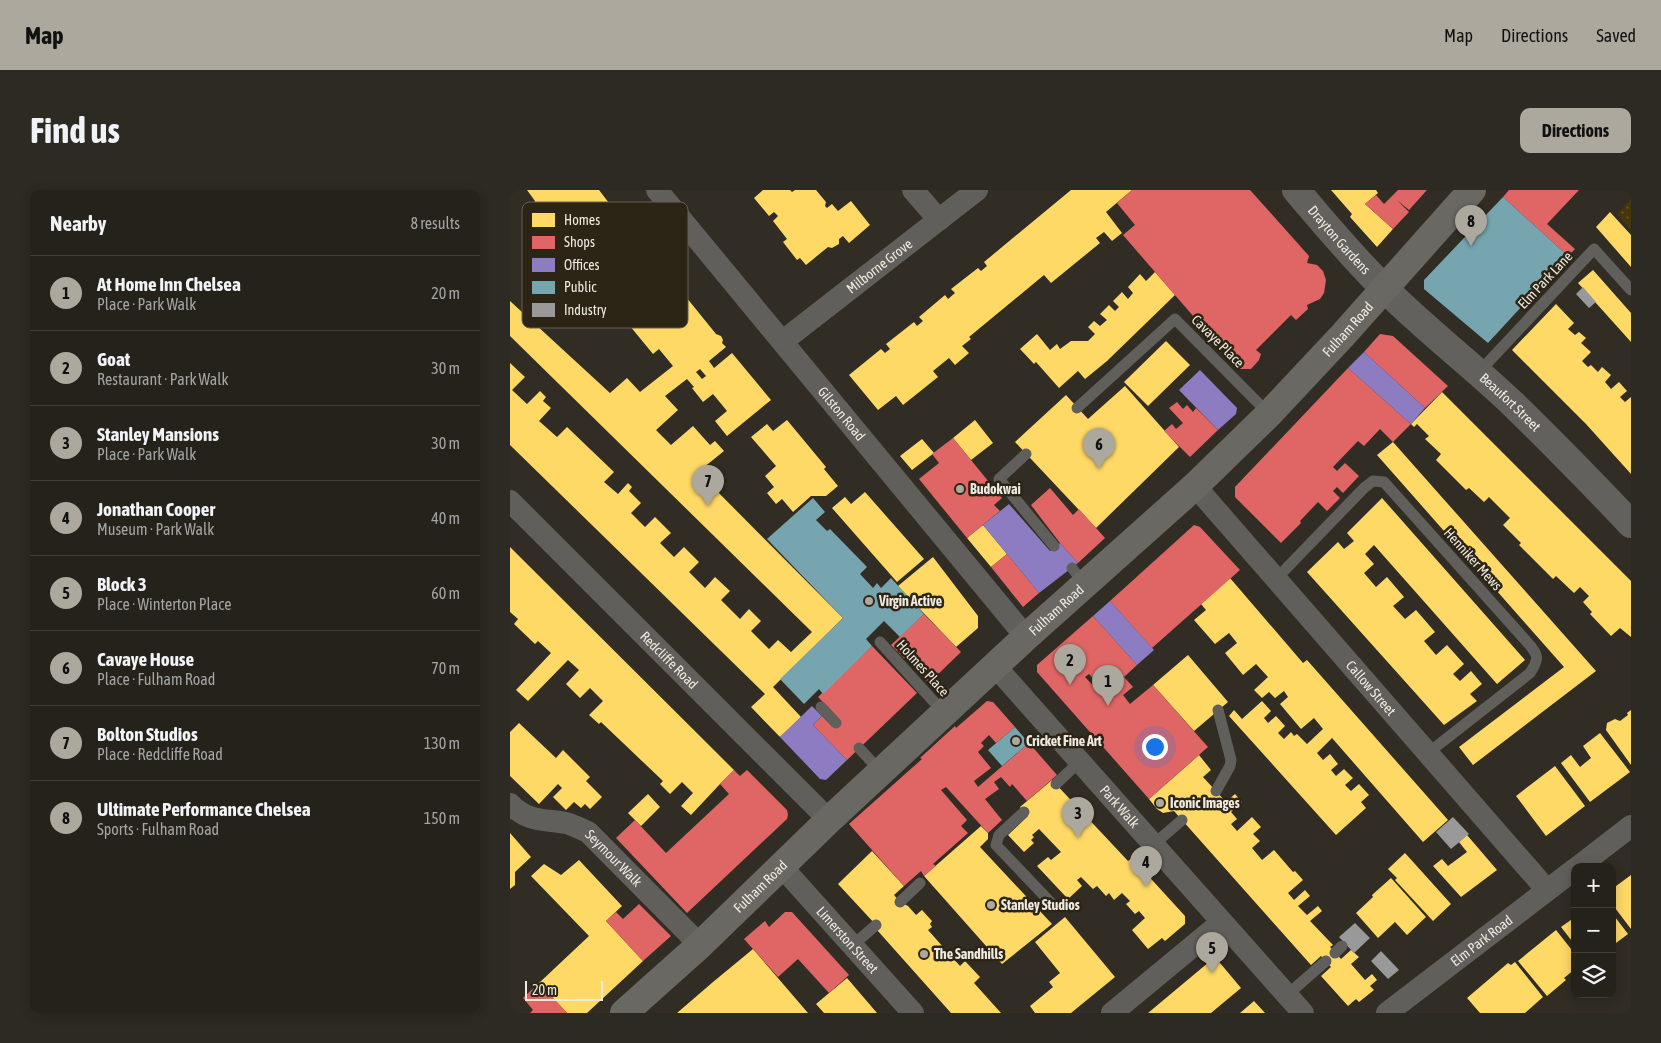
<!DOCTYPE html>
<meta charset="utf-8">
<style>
body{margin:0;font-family:"Asap Condensed",sans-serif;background:#2d2a24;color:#f1f3f6}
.controls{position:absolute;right:15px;bottom:15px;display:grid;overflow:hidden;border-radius:10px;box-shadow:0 2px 12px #0003}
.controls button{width:45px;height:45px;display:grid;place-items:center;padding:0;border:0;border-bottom:1px solid #423f3a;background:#25221b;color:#f1f3f6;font:25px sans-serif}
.scale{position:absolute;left:15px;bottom:12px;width:78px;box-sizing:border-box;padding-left:5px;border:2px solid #eeeae0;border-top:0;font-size:14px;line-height:18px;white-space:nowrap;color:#eeeae0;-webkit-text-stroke:4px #2c2515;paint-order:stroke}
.you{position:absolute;left:644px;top:556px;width:18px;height:18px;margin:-12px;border:4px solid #fff;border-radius:50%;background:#1a73e8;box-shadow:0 0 0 8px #1a73e833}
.badge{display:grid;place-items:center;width:32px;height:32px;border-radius:50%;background:#aca89e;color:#111;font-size:16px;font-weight:700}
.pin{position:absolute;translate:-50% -41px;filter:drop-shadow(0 1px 2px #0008)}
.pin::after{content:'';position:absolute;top:26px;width:18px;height:15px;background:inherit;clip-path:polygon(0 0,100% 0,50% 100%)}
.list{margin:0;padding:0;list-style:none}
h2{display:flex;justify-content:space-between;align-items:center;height:65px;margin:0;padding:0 20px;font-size:21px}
h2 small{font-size:16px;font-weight:400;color:#a3a4a3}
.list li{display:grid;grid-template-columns:32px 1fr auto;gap:15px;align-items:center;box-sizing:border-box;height:75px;padding:0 20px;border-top:1px solid #423f3a}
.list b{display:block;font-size:19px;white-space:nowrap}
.list p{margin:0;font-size:16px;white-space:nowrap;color:#a3a4a3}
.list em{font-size:16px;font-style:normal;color:#a3a4a3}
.icon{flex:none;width:28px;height:28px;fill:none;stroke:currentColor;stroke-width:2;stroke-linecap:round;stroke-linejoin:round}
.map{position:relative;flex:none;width:1121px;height:823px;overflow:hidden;border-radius:10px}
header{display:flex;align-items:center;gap:30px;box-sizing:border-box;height:70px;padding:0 25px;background:#aca89e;color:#111}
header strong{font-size:24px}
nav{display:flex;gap:28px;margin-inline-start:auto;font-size:18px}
.intro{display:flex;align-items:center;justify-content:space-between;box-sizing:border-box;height:120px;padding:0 30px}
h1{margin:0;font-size:35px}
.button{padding:12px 22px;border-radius:10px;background:#aca89e;color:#111;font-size:18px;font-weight:700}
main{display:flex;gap:30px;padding:0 30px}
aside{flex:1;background:#25221b;border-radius:10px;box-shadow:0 2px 12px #0003}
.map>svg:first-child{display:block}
</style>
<header>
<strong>Map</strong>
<nav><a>Map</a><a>Directions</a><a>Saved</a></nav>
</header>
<div class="intro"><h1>Find us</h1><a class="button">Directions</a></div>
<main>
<aside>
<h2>Nearby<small>8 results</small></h2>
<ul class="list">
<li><span class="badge">1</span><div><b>At Home Inn Chelsea</b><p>Place · Park Walk</p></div><em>20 m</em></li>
<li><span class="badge">2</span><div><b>Goat</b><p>Restaurant · Park Walk</p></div><em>30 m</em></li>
<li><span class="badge">3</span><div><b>Stanley Mansions</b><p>Place · Park Walk</p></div><em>30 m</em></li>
<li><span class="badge">4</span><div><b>Jonathan Cooper</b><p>Museum · Park Walk</p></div><em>40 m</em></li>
<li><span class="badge">5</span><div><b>Block 3</b><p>Place · Winterton Place</p></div><em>60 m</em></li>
<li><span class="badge">6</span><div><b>Cavaye House</b><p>Place · Fulham Road</p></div><em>70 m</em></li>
<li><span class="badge">7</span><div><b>Bolton Studios</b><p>Place · Redcliffe Road</p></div><em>130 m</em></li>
<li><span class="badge">8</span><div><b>Ultimate Performance Chelsea</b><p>Sports · Fulham Road</p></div><em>150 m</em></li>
</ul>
</aside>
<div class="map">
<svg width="1121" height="823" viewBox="0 0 1121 823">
<defs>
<pattern id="green-dots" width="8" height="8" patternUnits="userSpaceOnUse" patternTransform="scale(1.25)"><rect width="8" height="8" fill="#46360b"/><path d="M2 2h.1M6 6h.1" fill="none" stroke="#61532e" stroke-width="1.8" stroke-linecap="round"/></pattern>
</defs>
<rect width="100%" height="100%" fill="#312d24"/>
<!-- green -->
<path fill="url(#green-dots)" d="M1121,9v31l-14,-16z"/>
<!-- homes -->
<path fill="#ffd966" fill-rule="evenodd" d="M17,0h72l13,17 -10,8 4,5 -4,4 5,5 -29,23 -6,-8h-5l-6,-7v-5l-17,-23 -4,1 -6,-5 1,-4z
M253,0h27l2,2 3,-2h21l10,12 -1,4 2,2 5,-4 6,7 13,-10 19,24 -21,18 -6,-7 -4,3v5l-7,4 -4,-1 -22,18 -6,-7 -3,2 -14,-18 4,-3 -14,-18 5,-5 -4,-4 -5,4 -15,-18z
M561,0h61l-26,22 16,21 -10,8 -8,-9 -8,6 4,5 -49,40 -7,-8 -75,62 2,2 -9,7 7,7 -14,12 -6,-7 -16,13 5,6 -35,28 -7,-9 -18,14 -29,-35 32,-26 4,4 5,-4 -4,-5 28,-22 3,4 6,-5 -4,-4 26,-22 3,4 7,-6 -4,-4 27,-21 3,3 6,-5 -3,-4z
M821,0h45l2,3 -13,11 28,25 -16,18 -27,-30 2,-3z
M1100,22l21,23v32l-35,-40z
M109,34l3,4 4,-3 41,49 -5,4 5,7 -2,2 9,12 8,-7 34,42 5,2 2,4 -1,3 4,4 -17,14 5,7 18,-15 39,47 -44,36 -12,-15 12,-10 -14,-17 -10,8 -11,-14 2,-1 -7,-8 -22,17 13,14 -22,20 15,15 22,-19 17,19 5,-4 9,10 -26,21 145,146 -70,69 28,30 -21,20 -29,-30 14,-13 -255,-249v-82l15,14 -13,13 15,14 13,-13 6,6 -3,4 8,7 -12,13 18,16 10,-10 47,45 -10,10 14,12 10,-11 4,4 -3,4 12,12 -10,10 14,14 10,-10 16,16 -11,10 14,14 10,-10 15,15 -10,10 16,16 10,-11 15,14 -9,9 19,19 9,-10 12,12 -10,10 18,18 9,-9 13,12 21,-20 -302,-296v-35l100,92 17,-15 13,14 33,-26 -14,-17 -6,5 -28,-34 12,-10 -7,-8 -8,6 -37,-44 3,-2 -6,-7zM190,179l6,7 -4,3 -6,-7z
M1083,80l38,43v29l-53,-59z
M645,82l20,23 -68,66 -22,18 -7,-8 -19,17 -23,-26 -2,2 -14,-15 17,-15 13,16 7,-6 3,5 11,-8h17l7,-7 -7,-7 6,-6 6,5 7,-6 -7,-6 9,-9 6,6 4,-4 -6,-6 9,-9 6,7 5,-6 -5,-6 12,-13 6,7z
M1046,114l18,19 -6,6 7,6 4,-3 7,6 -5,5 10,9 -9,9 6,6 3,-2 7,7 4,-5 9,8 -6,7 6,7 8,-7 8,9 -7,6 5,5 6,-5v77l-45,-50 -74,-74z
M656,151l24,24 -42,41 -24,-24z
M615,196l54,61 -83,81 -81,-86 51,-47 22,24z
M932,202l189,189v56l-11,-9 -9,8 -21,-22 2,-2 -9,-10 6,-6 -9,-9 -6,6 -18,-17 -3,3 -34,-34 2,-2 -18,-18 7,-7 -21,-21 -5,5 -15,-14 -3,2 -30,-30 5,-6 -16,-15 4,-3 -12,-12 -3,3 -3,-3z
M277,230l39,47 -2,2 14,17 -12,10h-15l-18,16 -11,-13 -6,5 -9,-11 7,-6 -9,-11 11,-10 -25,-29 16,-13 6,7z
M465,230l18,23 -22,17 -18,-22z
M412,249l12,14 -22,17 -12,-14z
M883,252l203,229 -123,94 -14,-18 105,-80 -187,-212z
M355,302l59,67 -27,23 -65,-74 13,-11 6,7z
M872,308l143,162 -28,24 -123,-139 -9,9 9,10 -10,9 12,14 11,-10 17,20 -11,9 12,13 11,-9 19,22 -11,9 12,14 11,-10 17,19 -11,10 7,7 11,-10 11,13 -12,10 7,7 -33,24 -137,-153 31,-30 6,7 10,-8 -7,-8z
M473,335l24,29 -16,13 -24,-29z
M0,357l224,223 -14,14 -29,31 -10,-9 12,-13 -11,-11 -12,12 -10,-10 3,-3 -62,-59 -2,2 -10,-9 14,-14 -13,-13 -10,10 -14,-14 13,-14 -11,-10 -40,41 -12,-11 35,-37 -13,-12 -3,3 -21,-20 4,-5 -8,-7z
M423,367l45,59v12l-22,19 -58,-61z
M720,388l73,85 4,-3 141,160 -25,22 -91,-104 -15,15 6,7 7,-6 8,10 -7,6 5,6 8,-7 9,9 -8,7 6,6 8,-7 10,11 -8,7 5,6 -30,27 -107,-119 5,-6 8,9 20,-18 9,10 -7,7 4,5 8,-7 9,10 -7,7 6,6 7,-7 3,4 3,-2 10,10 16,-15 -9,-11 -13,11 -21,-25 8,-7 -4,-6 -9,7 -6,-6 -7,6 -8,-8 14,-13 -12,-13 -13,11 -18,-22 12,-10 -8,-10 -14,11 -21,-24 12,-10 -5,-6z
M678,465l40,47 -34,29 -41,-46z
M1121,520v55l-25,-35 1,-7 8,-4 5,2 8,-6 -1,-2z
M9,533l37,35 7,-8 27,27 -4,4 16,16 -12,12 -5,-5 -4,4 -7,-6 -8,8 -13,-13 9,-9 -4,-4 -19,20 -29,-28v-44z
M1090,543l30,39 -40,30 -29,-39 10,-8 9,12 11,-9 -8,-12z
M689,565l12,15 -8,7 23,25 9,-8 7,8 -11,10 6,7 -6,5 6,7 15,-14 9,10 -8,7 7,7 -8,7 10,12 12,-10 19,22 2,-1 8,9 -15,13 6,7 11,-10 5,6 -12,10 9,9 11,-9 4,5 -12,10 23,24 -3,2 11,12 10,-9 8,7 -8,7 14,16 7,-6 5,6 -7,6 4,4 -15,12 -3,-3 -8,7 -27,-30 10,-9 -10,-11 -10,9 -137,-154 -11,2 -6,-4 -8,-10z
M1045,576l30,40 -39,30 -30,-40z
M542,590l76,81 4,-3 53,58v8l-20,17 -3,-3 -14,11 -16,-19 13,-12 -6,-7 -4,3 -9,-10 4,-3 -8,-8 -8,7 -5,-7 -3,3 -9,-10 -4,3 -12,-12 -4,3 5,6 -14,13 -31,-33 11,-9 3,3 10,-8 -22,-23 -7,6 2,2 -3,3 3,3 -10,9 -16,-17 20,-19 -8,-9z
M138,604l12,13 -19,19 -13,-13z
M471,636l7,7v6l-8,8 72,77 -50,40 -78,-88z
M0,643l21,24 -16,15v13l-5,4z
M957,645l30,35 -36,27 -28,-31 9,-7 6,7 19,-14 -8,-10z
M362,661l32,35 -10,9 6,7 8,4 8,9 6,-5 10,11 -2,3 2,3 -4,3 32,36 5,-5 15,16 -6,6 27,30h-50l-74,-83 -1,-5 -38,-41z
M895,663l46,51 -18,17 -38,-41 2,-2 -9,-9z
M69,670l43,46 -16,15 37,40 -56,52h-20l-28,-30 50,-47 -58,-60 13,-12 17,11z
M1121,685v54l-19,-25v-15z
M881,688l35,39 -19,18 -12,-13 -17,16 -22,-25 17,-16 -1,-2z
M1102,723l16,21 -16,12z
M555,727l50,60 -44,36h-36l-5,-7 23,-19 -4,-5 11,-9 -25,-31z
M1065,727v28l-14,-18z
M1046,740l19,24v15l-11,9 2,2 -19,16 -29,-35z
M243,759l55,64h-131l36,-31z
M705,767l26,31 -30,25h-63z
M1005,772l28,35 -18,16h-45l-13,-15 41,-35 3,2z
M337,788l30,35h-53l-8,-9z
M744,811l11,12h-25z"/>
<!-- shops -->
<path fill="#e06666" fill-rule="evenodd" d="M622,0h118l59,66 -2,7 10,2 6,6 3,9 -2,13 -4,6 -13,6 1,4 -12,11 -5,-5 -35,35 5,4 -2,6 -8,9h-12l-116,-134 12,-10 -18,-22z
M888,0h29l-18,20 -12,-10 12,12 -16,17 -28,-25 11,-9 8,9z
M999,0h70l-32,34 28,25 -7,7 -65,-59z
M870,144l13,2 55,50 -23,22 -61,-56z
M838,178l63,56 -18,18 -13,-13 -16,17 -6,-5 -25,26 4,4 8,-8 14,13 -16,17 -6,-6 -4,4 7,7 -13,13 -9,-9 -18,19 1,2 -20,20 -46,-46v-10z
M667,212l6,7 4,-4 6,7 3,-4 22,22 -28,27 -26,-26 8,-7 4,5 7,-6 -14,-15z
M443,248l49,60 -8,7 6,6 -33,27 -48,-59 20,-16 -7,-9z
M540,298l23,27 6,-6 26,29 -27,25 -18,-20 -29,-38z
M684,335l6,2 40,43 -88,78 -42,-47z
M497,364l32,39 -16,14 -32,-40z
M414,424l37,38 -32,31 -38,-38z
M583,426l44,49 -13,12 9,10 -10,8 7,9 23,-19 55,62 -59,52 -112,-127v-7zM579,484l16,18 -3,3 -17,-18z
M362,456l45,47 -70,67 -34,-35 9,-9 10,10 7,-7 -21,-22z
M477,511l6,1 22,25 -19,16 -7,-8 -8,8 3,3 -6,6 13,16 -17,13 4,6 51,-44 28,32 -30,26 -15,-17 -2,3 -9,-10 -7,5 5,7 -14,10 17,21 -14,13 -42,-46 -5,3 26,30 -6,6 7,7 -35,31 3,2 -12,10 -3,-5 -17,15 -55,-62 73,-65 -2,-1 35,-32 1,2z
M224,580l6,6 7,-6 40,40 1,5 -1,4 -100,94 -71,-75 19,-18 31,33 63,-59 -9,-10z
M129,714l32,32 -28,25 -37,-40 10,-9 7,7z
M275,722h7l57,63 -20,18 -31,-34 -20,18 -34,-38 21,-18 4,6z
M29,793l28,30h-37l3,-3 -10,-12z"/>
<!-- offices -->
<path fill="#8e7cc3" d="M854,162l61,56 -14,16 -63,-56z
M690,180l37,38 -1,6 -18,16 -39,-40z
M499,314l41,47 10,-8 18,20 -39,30 -56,-68z
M600,411l44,49 -17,15 -44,-49z
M302,516l10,10 -9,9 34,35 -21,20 -6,-1 -40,-42z"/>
<!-- public -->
<path fill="#76a5af" d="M993,7l65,59 -80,87 -64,-54v-9z
M303,308l12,14 -9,8 11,11 3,-2 37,38 -7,7 13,14 4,-5 4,5 10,-10 33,36 -24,23 -16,-16 -18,18 6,7 -49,48 -4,-5 -15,15 -24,-25 63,-61 -76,-79z
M505,537l14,16 -27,23 -14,-16z"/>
<!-- industry -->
<path fill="#999" d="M1073,97l13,15 -7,6 -13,-14z
M943,627l16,17 -18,15 -15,-17z
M845,733l15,15 -16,15 -15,-16z
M871,761l18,19 -11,9 -17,-18z"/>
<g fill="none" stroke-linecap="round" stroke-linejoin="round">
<!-- lane -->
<path stroke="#605f5b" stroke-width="11" d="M969,182l115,-123 37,41
M567,218l98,-89 94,95
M516,264l-27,25 55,67
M562,378l13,17
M766,389l88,-91 9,-7 11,1 144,161c10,12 12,15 2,30l-102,80
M370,452l64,71
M311,517l15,16
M349,558l22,24
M546,594l23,-22
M706,601l14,-25 1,-6 -13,-50
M514,622l-25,23 -3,10 58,61
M643,655l29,-25
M390,712l20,-19
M343,755l23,-20
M825,763l7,-7
M777,805l39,-34"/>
<!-- street -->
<g stroke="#605f5b" stroke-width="22">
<path id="s1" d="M147,0l369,447"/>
<path d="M403,0l26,30"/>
<path id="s2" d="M273,151l194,-151"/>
<path id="s3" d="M685,296l352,404"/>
<path id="s4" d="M0,311l319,319"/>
<path id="s5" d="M485,476l308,347"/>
<path id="s6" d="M0,614c18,18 33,15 56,19 7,2 15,6 22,9l112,113"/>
<path id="s7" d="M272,677l131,146"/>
<path d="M1068,677l53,-41"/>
<path d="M602,823l110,-91"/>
<path id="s8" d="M877,823l188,-144"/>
</g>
<!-- secondary -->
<path stroke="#62615d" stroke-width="28" id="s9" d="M786,0c29,34 57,68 89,99 41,41 87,76 129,116 40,39 79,79 117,119"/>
<!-- primary -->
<path stroke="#6a6863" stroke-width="28" id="s10" d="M114,823l76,-68 129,-125 197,-183 169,-151 74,-72 74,-79 129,-145"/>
</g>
<!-- markers -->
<g fill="#aca89e" stroke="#2c2515" stroke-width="2">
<circle cx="450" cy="299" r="5"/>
<circle cx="359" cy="411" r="5"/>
<circle cx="506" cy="551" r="5"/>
<circle cx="650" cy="613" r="5"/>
<circle cx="481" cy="715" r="5"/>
<circle cx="414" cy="764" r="5"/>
</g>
<g text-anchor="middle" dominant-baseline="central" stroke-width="5" stroke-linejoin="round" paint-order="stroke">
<!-- street labels -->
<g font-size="14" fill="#eeeae0" stroke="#2c2515">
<text stroke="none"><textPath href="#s9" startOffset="66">Drayton Gardens</textPath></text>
<text stroke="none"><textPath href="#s2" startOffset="122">Milborne Grove</textPath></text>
<text transform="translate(1035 90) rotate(-47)">Elm Park Lane</text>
<text stroke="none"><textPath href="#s10" startOffset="996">Fulham Road</textPath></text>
<text transform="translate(708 151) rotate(45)">Cavaye Place</text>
<text stroke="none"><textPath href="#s9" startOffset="302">Beaufort Street</textPath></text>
<text stroke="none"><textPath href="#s1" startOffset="290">Gilston Road</textPath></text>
<text transform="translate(963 369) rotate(48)">Henniker Mews</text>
<text stroke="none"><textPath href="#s10" startOffset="591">Fulham Road</textPath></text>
<text stroke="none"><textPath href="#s4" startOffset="225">Redcliffe Road</textPath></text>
<text transform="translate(413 478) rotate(48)">Holmes Place</text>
<text stroke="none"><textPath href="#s3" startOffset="268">Callow Street</textPath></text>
<text stroke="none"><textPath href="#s5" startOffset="188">Park Walk</textPath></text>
<text stroke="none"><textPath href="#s6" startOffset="121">Seymour Walk</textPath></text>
<text stroke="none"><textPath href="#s10" startOffset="186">Fulham Road</textPath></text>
<text stroke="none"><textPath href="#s7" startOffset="98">Limerston Street</textPath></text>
<text stroke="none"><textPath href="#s8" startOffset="119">Elm Park Road</textPath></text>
</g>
<!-- poi labels -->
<g font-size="14" font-weight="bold" fill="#eeeae0" stroke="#2c2515" text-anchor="start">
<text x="460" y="299">Budokwai</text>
<text x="369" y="411">Virgin Active</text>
<text x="516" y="551">Cricket Fine Art</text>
<text x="660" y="613">Iconic Images</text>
<text x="491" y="715">Stanley Studios</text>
<text x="424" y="764">The Sandhills</text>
</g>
</g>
<!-- legend -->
<rect x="12" y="12" width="166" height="126" rx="8" fill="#2c2515" stroke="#666052" stroke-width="1"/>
<rect x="22" y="23" width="23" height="14" fill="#ffd966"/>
<rect x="22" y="46" width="23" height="13" fill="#e06666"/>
<rect x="22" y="68" width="23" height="14" fill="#8e7cc3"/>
<rect x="22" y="91" width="23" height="13" fill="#76a5af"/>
<rect x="22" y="113" width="23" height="14" fill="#999"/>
<g font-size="14" fill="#eeeae0">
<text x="54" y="35">Homes</text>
<text x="54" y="57">Shops</text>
<text x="54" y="80">Offices</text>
<text x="54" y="102">Public</text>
<text x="54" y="125">Industry</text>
</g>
</svg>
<div class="controls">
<button>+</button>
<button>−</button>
<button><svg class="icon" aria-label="layers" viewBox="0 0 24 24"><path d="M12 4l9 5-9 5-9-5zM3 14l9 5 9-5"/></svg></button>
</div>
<div class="scale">20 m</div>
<div class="you"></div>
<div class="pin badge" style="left:598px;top:516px">1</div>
<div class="pin badge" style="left:560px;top:495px">2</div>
<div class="pin badge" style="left:568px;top:648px">3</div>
<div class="pin badge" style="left:636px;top:697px">4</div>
<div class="pin badge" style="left:702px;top:783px">5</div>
<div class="pin badge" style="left:589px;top:279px">6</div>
<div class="pin badge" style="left:198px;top:316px">7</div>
<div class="pin badge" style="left:961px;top:56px">8</div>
</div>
</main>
